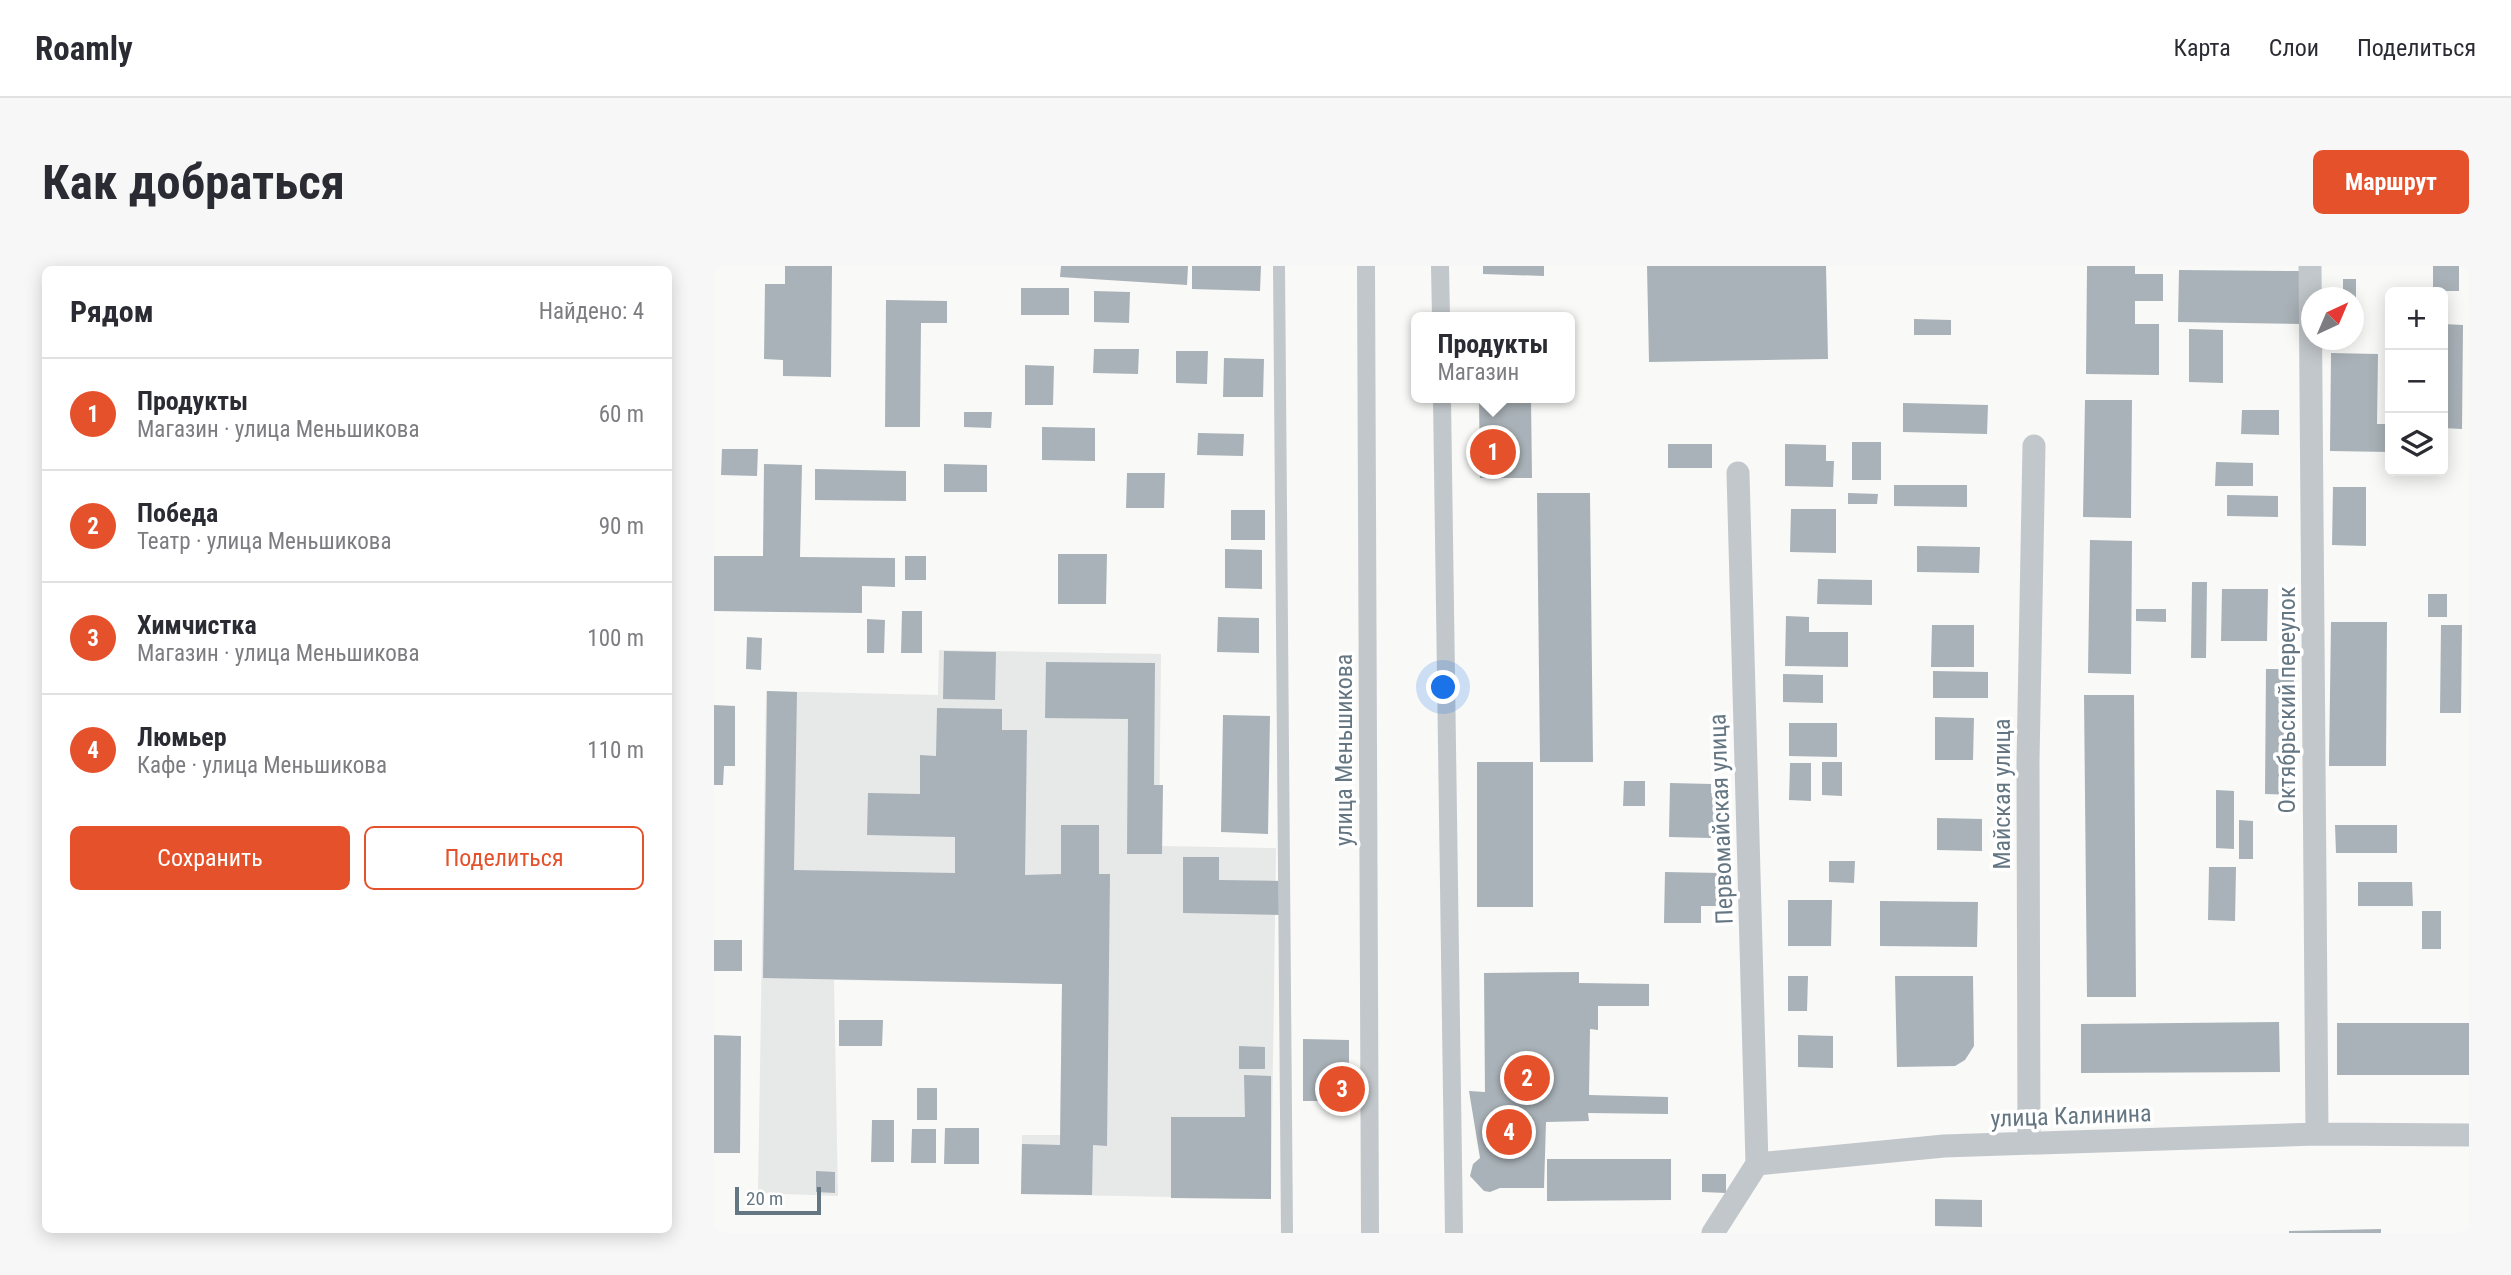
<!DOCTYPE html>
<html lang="ru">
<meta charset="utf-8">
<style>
body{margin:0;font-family:"Roboto Condensed",sans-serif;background:#f7f7f7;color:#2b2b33}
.controls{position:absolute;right:21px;top:21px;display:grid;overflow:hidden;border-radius:10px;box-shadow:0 4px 18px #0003}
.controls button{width:63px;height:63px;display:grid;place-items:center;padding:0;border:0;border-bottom:2px solid #e1e1e2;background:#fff;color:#2b2b33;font:35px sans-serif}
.compass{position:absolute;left:1587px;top:21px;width:63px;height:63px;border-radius:50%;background:#fff;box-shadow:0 4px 18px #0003;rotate:44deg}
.scale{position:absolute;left:21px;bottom:18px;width:86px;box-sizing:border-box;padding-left:7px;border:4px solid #647682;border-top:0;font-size:19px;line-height:24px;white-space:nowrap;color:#647682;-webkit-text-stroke:5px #fff;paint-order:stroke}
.you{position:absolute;left:730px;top:422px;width:24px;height:24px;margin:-18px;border:5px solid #fff;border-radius:50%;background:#1a73e8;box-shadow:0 0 0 10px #1a73e833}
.badge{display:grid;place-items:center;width:46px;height:46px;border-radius:50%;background:#e5512b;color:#fff;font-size:23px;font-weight:700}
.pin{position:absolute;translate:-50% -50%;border:4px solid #fff;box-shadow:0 2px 7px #0006}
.popup{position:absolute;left:697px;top:46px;width:164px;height:91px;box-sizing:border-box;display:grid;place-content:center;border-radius:10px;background:#fff;filter:drop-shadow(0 2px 5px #0005);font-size:23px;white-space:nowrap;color:#7c7c81}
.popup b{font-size:26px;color:#2b2b33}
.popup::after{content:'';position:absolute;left:50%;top:100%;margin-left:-14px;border:14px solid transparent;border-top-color:#fff}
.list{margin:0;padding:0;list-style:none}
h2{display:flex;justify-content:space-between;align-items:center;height:91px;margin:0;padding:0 28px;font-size:30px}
h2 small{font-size:23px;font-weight:400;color:#7c7c81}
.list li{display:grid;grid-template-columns:46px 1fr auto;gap:21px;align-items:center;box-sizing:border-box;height:112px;padding:0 28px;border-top:2px solid #e1e1e2}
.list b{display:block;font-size:26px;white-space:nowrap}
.list p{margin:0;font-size:23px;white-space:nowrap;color:#7c7c81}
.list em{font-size:23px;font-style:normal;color:#7c7c81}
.actions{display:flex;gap:14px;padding:21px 28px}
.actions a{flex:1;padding:16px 0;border:2px solid #e5512b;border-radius:10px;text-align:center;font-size:24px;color:#e5512b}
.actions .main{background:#e5512b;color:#fff}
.icon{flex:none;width:38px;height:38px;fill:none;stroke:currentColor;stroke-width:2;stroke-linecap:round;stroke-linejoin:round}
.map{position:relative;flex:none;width:1755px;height:967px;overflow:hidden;border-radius:10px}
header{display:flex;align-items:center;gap:42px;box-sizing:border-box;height:98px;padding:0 35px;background:#fff;border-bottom:2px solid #e1e1e2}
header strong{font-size:33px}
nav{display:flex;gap:38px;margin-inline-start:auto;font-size:24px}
.intro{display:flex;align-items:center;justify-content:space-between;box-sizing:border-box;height:168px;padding:0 42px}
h1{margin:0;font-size:49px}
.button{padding:18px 32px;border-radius:10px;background:#e5512b;color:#fff;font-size:24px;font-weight:700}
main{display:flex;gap:42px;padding:0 42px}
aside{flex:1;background:#fff;border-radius:10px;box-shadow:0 4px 18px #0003}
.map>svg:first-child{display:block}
</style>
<header>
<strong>Roamly</strong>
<nav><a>Карта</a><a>Слои</a><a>Поделиться</a></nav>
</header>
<div class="intro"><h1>Как добраться</h1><a class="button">Маршрут</a></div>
<main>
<aside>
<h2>Рядом<small>Найдено: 4</small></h2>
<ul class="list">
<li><span class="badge">1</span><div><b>Продукты</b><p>Магазин · улица Меньшикова</p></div><em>60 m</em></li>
<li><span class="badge">2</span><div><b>Победа</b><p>Театр · улица Меньшикова</p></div><em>90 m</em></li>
<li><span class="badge">3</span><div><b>Химчистка</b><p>Магазин · улица Меньшикова</p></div><em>100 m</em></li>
<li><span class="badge">4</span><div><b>Люмьер</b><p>Кафе · улица Меньшикова</p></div><em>110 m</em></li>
</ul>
<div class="actions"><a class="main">Сохранить</a><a>Поделиться</a></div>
</aside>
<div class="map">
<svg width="1755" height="967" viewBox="0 0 1755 967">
<rect width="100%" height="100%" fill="#f9f9f7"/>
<!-- built -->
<path fill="#e7e8e8" d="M225,384l222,4 -2,192 117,2 -5,351 -250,-5 1,-59h38l2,-151 -228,-4 4,216 -80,-3 8,-502 172,4z"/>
<!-- building -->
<path fill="#a9b2b8" d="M71,0h47l-1,111 -48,-1v-16l-19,-1 1,-75h20z
M347,0h127l-1,19 -127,-8z
M478,0h69l-1,25 -68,-2z
M769,0h61v10l-61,-2z
M933,0h179l2,93 -179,3z
M1373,0h48v8h28v27h-28v23h24v51l-73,-1z
M1719,0h26v25h-26z
M1465,4l122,1 -1,53 -122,-2z
M1629,13h13v19h-13z
M307,22h48v27h-48z
M380,25l36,1 -1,31 -35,-1z
M172,34l61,1v22h-26l-1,104h-35z
M1200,53l37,1v15h-37z
M1729,58l20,1 -1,104 -19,-1z
M1475,63l34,1v53l-34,-1z
M380,83h45l-1,25 -45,-1z
M462,85h32l-1,33 -31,-1z
M1617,87l47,1 -1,70h13v28l-60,-1z
M510,92l40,1 -1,38h-40z
M311,99l29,1 -1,39h-28z
M765,132h52l1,80h-52z
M1371,134h47l-1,118 -48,-1z
M1189,137l85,2 -1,29 -84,-2z
M1528,144h37v25l-38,-1z
M250,146h28l-1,16 -27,-1z
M328,161l53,1v33l-53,-1z
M484,167l46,1 -1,22 -46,-1z
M1138,176h29v38h-29z
M954,178h44v24h-44z
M1071,178l41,1v16h8l-1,26 -48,-1z
M8,183h36l-1,27 -36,-1z
M1502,196l37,1v23h-38z
M50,198l38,1 -2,92 95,1v29l-33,-1v27l-148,-2v-55h49z
M230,198l43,1v27h-43z
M101,203l91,2v30l-91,-1z
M413,207h38l-1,35h-38z
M1180,219h73v22l-73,-1z
M1619,221h33v59l-34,-1z
M823,227h53l3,269h-53z
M1134,227l30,1 -1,10h-29z
M1513,229l51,1v21l-51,-1z
M1077,243h45v44l-46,-1z
M517,244h34v30h-34z
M1376,274l42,1 -1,133 -43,-1z
M1203,280l63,1 -1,26 -62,-1z
M511,283l37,1v39l-37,-1z
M344,288h49l-1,50h-48z
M191,290h21v24h-21z
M1104,313l54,1v25l-55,-1z
M1478,316h15l-1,76h-15z
M1508,323h46l-1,52h-46z
M1714,328h19v23h-19z
M1422,343h30v13l-30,-1z
M188,345h20v42h-21z
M1072,350l23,1v15h39v35l-63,-1z
M504,351l41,1v35l-42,-1z
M153,353l18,1 -1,33h-17z
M1617,356h56l-1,144h-57z
M1218,359h42v42h-43z
M1727,359h21l-1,88h-21z
M33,371l15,1 -1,32 -15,-1z
M230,385l52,1 -1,48 -52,-1z
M332,396l109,1 -1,122h9l-1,69h-35l1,-135 -83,-1z
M1552,403h28l-1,126 -28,-1z
M1219,405l55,1v26h-55z
M1069,408l40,1v28l-40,-1z
M53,425l30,1 -3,178 161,3v-36l-88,-2 1,-42 52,1v-39l16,1 1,-48 65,1v21h25l-2,145 36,-1v-49h38v49h11l-3,272 -14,-1 -1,50 -71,-1 1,-50 38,1 2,-161 -299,-6z
M1370,429h50l2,302h-49z
M0,439l21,1v60h-11l-1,19h-9z
M509,449l47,1 -2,118 -47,-2z
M1221,451l39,1 -1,42h-38z
M1075,457h48v34l-48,-1z
M763,496h56v145h-56z
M1108,496h20v34l-20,-1z
M1076,497h21v38l-22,-1z
M910,515h21v25h-22z
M956,517l41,1v9h12l-1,29h-11v16l-42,-1z
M1502,524l18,1v58l-18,-1z
M1223,552l45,1v32l-45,-1z
M1525,554l14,1v38h-14z
M1621,559h62v28h-61z
M469,591h36v23l62,1v34l-98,-2z
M1115,595h26l-1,22 -25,-1z
M1495,601h27l-1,54 -27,-1z
M951,606l56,1v33h-20v17h-37z
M1644,616h54l1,24h-55z
M1074,634h44l-1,46h-43z
M1166,635l98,1 -1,45 -97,-1z
M1708,645h19v38h-19z
M0,674h28v31h-28z
M865,706v11l70,1v22h-51v24l-8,-1 -1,66 79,2v17l-80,-1 1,8 -43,1 -2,66h-44l-10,4 -6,-1 -14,-15 3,-12 7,-6 -11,-67 16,1 -1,-119z
M1074,710h20l-1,35h-19z
M1181,710h78l1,70 -9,14 -10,6 -58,1z
M125,754h44l-1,26h-43z
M1565,756l1,50 -199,1v-49z
M1623,757h132v52h-132z
M0,769l27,1 -1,117h-26z
M1084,769l35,1v32l-35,-1z
M589,773l46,1v61h-46z
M525,780l26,1v22h-26z
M530,809l27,1v123l-100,-1v-81h74z
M203,822h20v32h-20z
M158,854h22v42h-23z
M231,862h34v36h-35z
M198,863h24v34h-25z
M833,893h124v41l-124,1z
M102,905l19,1v21l-19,-1z
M988,908h24v19l-24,-1z
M1221,933l47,1v27l-47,-1z
M1667,963v4h-92v-2z"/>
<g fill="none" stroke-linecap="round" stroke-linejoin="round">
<!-- service -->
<path stroke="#c2c7cb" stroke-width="12" d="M565,0l8,967"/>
<!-- pedestrian -->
<path stroke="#c2c7cb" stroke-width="18" d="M652,0l4,967
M726,0l1,51
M728,132l12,835"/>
<!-- minor -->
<path stroke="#c2c7cb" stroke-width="23" d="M1596,0l7,868
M1024,207l19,691
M1315,877l-1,-382 6,-315
M999,967l44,-69 187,-18 373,-12 152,1"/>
</g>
<g text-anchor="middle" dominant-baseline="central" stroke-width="7" stroke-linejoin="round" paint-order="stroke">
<!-- street labels -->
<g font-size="24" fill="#647682" stroke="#fff">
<text transform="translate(1573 434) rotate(-90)">Октябрьский переулок</text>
<text transform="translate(630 484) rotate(-90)">улица Меньшикова</text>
<text transform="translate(1288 528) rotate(-90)">Майская улица</text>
<text transform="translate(1007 553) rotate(-92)">Первомайская улица</text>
<text transform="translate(1357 850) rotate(-2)">улица Калинина</text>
</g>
</g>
</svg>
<div class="controls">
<button>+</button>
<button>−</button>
<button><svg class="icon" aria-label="layers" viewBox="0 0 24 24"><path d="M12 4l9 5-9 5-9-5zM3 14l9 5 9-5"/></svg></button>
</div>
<svg class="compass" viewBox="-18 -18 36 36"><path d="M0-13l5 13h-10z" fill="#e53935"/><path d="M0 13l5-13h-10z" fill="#7c7c81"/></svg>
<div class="scale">20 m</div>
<div class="you"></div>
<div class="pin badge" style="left:779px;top:186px">1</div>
<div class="popup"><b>Продукты</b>Магазин</div>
<div class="pin badge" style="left:813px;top:812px">2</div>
<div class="pin badge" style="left:628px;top:823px">3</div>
<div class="pin badge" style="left:795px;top:866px">4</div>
</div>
</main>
